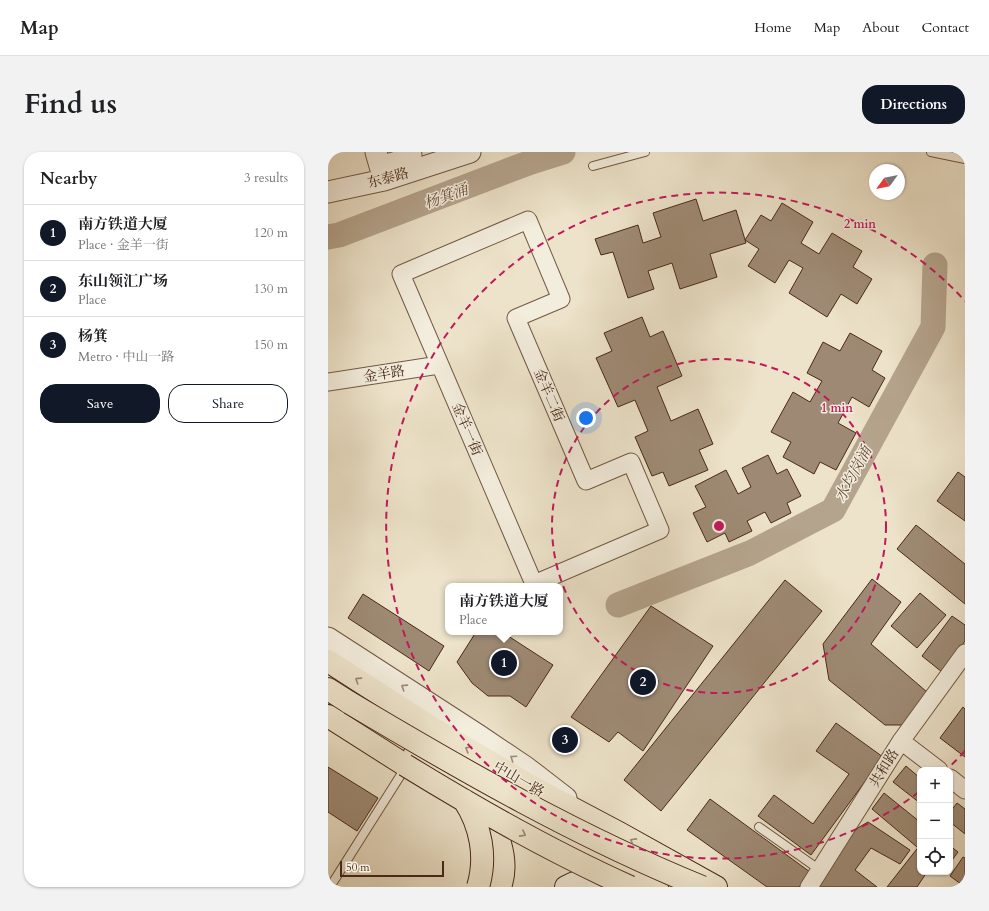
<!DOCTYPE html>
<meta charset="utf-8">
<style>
body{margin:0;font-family:Cardo,"Noto Serif SC",serif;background:#f2f2f2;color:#202124}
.controls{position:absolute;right:12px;bottom:12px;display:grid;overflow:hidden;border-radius:8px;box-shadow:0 1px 3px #0004}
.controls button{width:36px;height:36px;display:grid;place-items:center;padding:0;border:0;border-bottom:1px solid #e0e0e0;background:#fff;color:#202124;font:20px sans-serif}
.compass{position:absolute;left:541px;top:12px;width:36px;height:36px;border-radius:50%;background:#fff;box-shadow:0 1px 3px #0004;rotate:237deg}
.scale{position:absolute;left:12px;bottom:10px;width:104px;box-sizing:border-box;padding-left:4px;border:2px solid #492917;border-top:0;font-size:11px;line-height:14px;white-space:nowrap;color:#492917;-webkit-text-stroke:3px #f3eddd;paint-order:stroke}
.you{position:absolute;left:258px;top:266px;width:14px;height:14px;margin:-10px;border:3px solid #fff;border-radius:50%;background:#1a73e8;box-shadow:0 0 0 6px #1a73e833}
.badge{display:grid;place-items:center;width:26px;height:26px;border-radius:50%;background:#111827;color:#fff;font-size:13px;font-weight:700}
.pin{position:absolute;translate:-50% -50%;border:2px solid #fff;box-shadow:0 1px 4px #0006}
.popup{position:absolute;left:117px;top:431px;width:118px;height:52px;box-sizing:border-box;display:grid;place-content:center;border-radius:8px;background:#fff;filter:drop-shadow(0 1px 3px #0005);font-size:13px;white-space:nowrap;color:#757577}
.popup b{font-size:15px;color:#202124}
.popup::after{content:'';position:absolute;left:50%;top:100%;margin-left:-8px;border:8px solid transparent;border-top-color:#fff}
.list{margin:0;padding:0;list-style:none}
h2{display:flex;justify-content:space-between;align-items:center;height:52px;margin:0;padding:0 16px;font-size:17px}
h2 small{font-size:13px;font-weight:400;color:#757577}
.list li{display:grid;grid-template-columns:26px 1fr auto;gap:12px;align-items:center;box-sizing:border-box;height:56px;padding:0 16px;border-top:1px solid #e0e0e0}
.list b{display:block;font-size:15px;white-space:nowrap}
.list p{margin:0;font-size:13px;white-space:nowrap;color:#757577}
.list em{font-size:13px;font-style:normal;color:#757577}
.actions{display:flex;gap:8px;padding:12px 16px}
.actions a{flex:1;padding:9px 0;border:1px solid #111827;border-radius:16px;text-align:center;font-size:14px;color:#111827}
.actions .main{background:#111827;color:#fff}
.icon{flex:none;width:22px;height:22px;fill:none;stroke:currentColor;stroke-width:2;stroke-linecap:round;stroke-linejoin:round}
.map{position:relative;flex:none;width:637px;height:735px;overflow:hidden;border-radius:16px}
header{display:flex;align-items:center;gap:24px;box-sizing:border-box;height:56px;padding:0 20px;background:#fff;border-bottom:1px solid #e0e0e0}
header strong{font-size:19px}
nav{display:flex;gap:22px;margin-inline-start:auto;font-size:14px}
.intro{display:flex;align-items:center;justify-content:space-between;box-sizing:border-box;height:96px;padding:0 24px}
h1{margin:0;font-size:28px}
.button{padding:10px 18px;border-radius:16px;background:#111827;color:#fff;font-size:14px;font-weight:700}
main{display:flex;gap:24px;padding:0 24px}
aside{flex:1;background:#fff;border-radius:16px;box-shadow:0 1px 3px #0004}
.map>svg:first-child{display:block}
</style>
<header>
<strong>Map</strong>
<nav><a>Home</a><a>Map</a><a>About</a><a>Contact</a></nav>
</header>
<div class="intro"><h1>Find us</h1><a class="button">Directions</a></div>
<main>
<aside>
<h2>Nearby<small>3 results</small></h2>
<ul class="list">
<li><span class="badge">1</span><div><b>南方铁道大厦</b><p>Place · 金羊一街</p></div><em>120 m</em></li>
<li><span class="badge">2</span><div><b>东山领汇广场</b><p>Place</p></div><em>130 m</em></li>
<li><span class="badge">3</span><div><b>杨箕</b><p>Metro · 中山一路</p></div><em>150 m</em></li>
</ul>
<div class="actions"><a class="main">Save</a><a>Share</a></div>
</aside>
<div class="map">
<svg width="637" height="735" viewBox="0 0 637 735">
<rect width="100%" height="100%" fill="#ede3ca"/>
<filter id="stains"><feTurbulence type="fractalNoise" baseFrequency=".005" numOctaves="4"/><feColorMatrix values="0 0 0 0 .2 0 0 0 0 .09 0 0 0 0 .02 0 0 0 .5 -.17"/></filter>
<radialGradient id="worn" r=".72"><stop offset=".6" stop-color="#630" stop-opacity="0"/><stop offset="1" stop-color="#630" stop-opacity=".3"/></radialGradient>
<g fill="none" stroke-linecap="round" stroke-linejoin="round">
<!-- river -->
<path stroke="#b5a48d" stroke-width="25" d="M0,85l11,-2 192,-73 32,-10
M290,453l132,-52 83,-43 100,-183 2,-62"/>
</g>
<!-- building -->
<path fill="#9e8a74" stroke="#492917" d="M368,47l7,22 33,-11 10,33 -36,11 7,23 -37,12 -8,-26 -24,8 6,18 -26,9 -15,-46 -12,3 -6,-16 43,-14 5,18 18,-6 -8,-24z
M454,51l31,19 -12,21 18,11 13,-21 30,18 -9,16 19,12 -15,25 -16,-10 -14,23 -38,-24 14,-25 -14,-8 -14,23 -27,-17 11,-17 -14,-9 16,-25 10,6z
M314,165l8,20 13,-6 19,45 -25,11 14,34 27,-12 15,35 -14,6 9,20 -39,16 -6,-14 -11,4 -17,-39 13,-6 -13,-31 -17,7 -22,-49 16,-7 -8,-18z
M522,181l32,18 -10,19 13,8 -16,29 -17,-10 -14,26 18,10 -20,37 -16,-8 -6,12 -31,-17 8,-15 -20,-10 22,-40 17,10 12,-21 -15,-8 16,-31 17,9z
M440,303l9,19 10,-5 14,27 -14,7 4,10 -20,10 -6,-11 -18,9 5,10 -23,11 -4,-9 -18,9 -14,-29 13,-6 -11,-21 31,-16 12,24 13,-7 -9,-19z
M630,320l7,5v44l-28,-20z
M588,373l49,39v40l-68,-55z
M544,427l29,23 -30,42 56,48 -22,33h-20l-56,-45 -6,-36z
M457,428l37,31 -161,200 -37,-31z
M592,441l26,22 -29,33 -26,-22z
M35,442l81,52 -15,25 -81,-53z
M323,454l62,40 -70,105 -25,-19 -9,10 -38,-25z
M624,464l13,9v16l-23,31 -20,-16z
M148,480h26l51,33 -27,42 -16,-11h-22l-16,-13 -15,-21z
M635,555l2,2v48l-25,-19z
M508,571l47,34 -72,98 -53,-39 16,-21 39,29 36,-50 -33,-23z
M578,614l14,12v25l-27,-21z
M0,615l50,31 -21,33 -29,-19z
M556,641l36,29v21l-3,4 -45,-38z
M382,647l100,73 -11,15h-32l-80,-57z
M629,651l8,6v25l-15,-12v-10z
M540,670l42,28 -10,14 -29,-16 -16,22 22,17h-59l31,-54z
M592,693v27h7l-10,15h-30z
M622,694l8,6 -8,11z
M635,705l2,1v29l-15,-11z"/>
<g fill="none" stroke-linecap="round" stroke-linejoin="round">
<!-- service casing -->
<g stroke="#725844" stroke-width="10">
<path id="service" d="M603,0l34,7
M265,14l52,-14
M431,675l61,43
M2,735l72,-114"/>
</g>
<!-- minor casing -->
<g stroke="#725844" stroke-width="19">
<path id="minor" d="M52,13l33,-10
M200,68l33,79 -45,19 70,163 45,-19 29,68 -126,54 -133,-310z
M0,230l111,-17
M573,589l38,29
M622,626l15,12
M481,735l92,-146 64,-88"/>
</g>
<!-- tertiary casing -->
<g stroke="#725844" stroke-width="23">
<path id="tertiary" d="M48,0l8,28
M0,40l56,-12 86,-28
M0,486l150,97 49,33 39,30"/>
</g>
<!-- secondary casing -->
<g stroke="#492917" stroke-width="24">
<path id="secondary" d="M238,735c16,-8 31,-13 49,-9"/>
</g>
<!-- primary casing -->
<g stroke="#492917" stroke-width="24">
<path id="primary" d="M0,509l106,68 100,59 85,45 97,54
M87,601l71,44 113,62 58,28
M152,653c17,22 30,55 20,82"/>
</g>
<!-- trunk casing -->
<g stroke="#492917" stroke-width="24">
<path id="trunk" d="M0,537l22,14
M0,564l77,49"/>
</g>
<!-- service -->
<use href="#service" stroke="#f3eddd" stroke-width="8"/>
<!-- minor -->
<use href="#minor" stroke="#f3eddd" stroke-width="17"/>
<!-- tertiary -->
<use href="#tertiary" stroke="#f3eddd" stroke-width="21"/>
<!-- secondary -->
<use href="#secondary" stroke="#f3eddd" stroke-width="22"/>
<!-- primary -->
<use href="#primary" stroke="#ede3ca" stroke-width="22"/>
<!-- trunk -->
<use href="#trunk" stroke="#ede3ca" stroke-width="22"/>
<!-- trunk-bridge casing -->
<g stroke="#492917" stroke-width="24" stroke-linecap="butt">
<path id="trunk-bridge" d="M22,551c114,68 229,134 352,184
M77,613c73,45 147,87 225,122
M136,648c17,26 23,57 14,87"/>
</g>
<!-- trunk-bridge -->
<use href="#trunk-bridge" stroke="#ede3ca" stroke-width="22"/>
</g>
<!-- one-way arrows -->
<defs><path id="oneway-chevron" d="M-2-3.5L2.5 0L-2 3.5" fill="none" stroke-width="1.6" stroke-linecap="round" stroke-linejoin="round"/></defs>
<g stroke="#9b8670">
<use href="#oneway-chevron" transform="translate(30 528) rotate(-147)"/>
<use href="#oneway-chevron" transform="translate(140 597) rotate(-149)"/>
<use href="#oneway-chevron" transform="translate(195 682) rotate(28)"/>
<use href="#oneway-chevron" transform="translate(305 689) rotate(-151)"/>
</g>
<g stroke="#9e8b7a">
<use href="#oneway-chevron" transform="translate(76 535) rotate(-147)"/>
<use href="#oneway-chevron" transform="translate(185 606) rotate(-146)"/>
</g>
<!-- distance rings -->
<g fill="none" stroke="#c2185b" stroke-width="2" stroke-dasharray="7 5">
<circle cx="391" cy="374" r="167"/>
<path d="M637 599A333 333 0 0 1 618 618M591 640A333 333 0 1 1 637 149"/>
</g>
<g text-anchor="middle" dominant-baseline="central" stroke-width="3" stroke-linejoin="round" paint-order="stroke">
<!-- street labels -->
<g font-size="14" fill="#492917" stroke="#f3eddd">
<text transform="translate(60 26) rotate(-15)">东泰路</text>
<text transform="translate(56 222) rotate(-9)">金羊路</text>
<text transform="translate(221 243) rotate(67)">金羊二街</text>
<text transform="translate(139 277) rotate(67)">金羊一街</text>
<text transform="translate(556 616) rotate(-58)">共和路</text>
<text transform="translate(191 627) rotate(30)">中山一路</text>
</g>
<!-- water labels -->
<g font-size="15" font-style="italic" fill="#694e3a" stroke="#f3eddd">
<text transform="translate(118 44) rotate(-20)">杨箕涌</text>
<text transform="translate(525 322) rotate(-62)">水均岗涌</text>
</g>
</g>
<circle cx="391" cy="374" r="6" fill="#c2185b" stroke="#f3eddd" stroke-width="2"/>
<g font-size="12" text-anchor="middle" font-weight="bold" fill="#c2185b" stroke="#f3eddd" stroke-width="3" stroke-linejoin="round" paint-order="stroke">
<text x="532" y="76">2 min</text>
<text x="509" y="260">1 min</text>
</g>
<rect width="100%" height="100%" filter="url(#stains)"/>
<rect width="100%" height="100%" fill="url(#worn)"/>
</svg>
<div class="controls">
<button>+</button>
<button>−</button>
<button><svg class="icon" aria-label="locate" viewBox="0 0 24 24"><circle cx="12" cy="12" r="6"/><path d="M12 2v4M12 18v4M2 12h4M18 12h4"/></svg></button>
</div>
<svg class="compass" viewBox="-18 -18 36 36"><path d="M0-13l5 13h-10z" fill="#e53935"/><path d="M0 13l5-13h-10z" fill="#757577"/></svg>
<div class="scale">50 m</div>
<div class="you"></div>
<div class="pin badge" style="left:176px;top:511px">1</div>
<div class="popup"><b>南方铁道大厦</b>Place</div>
<div class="pin badge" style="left:315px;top:530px">2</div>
<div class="pin badge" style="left:237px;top:588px">3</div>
</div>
</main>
